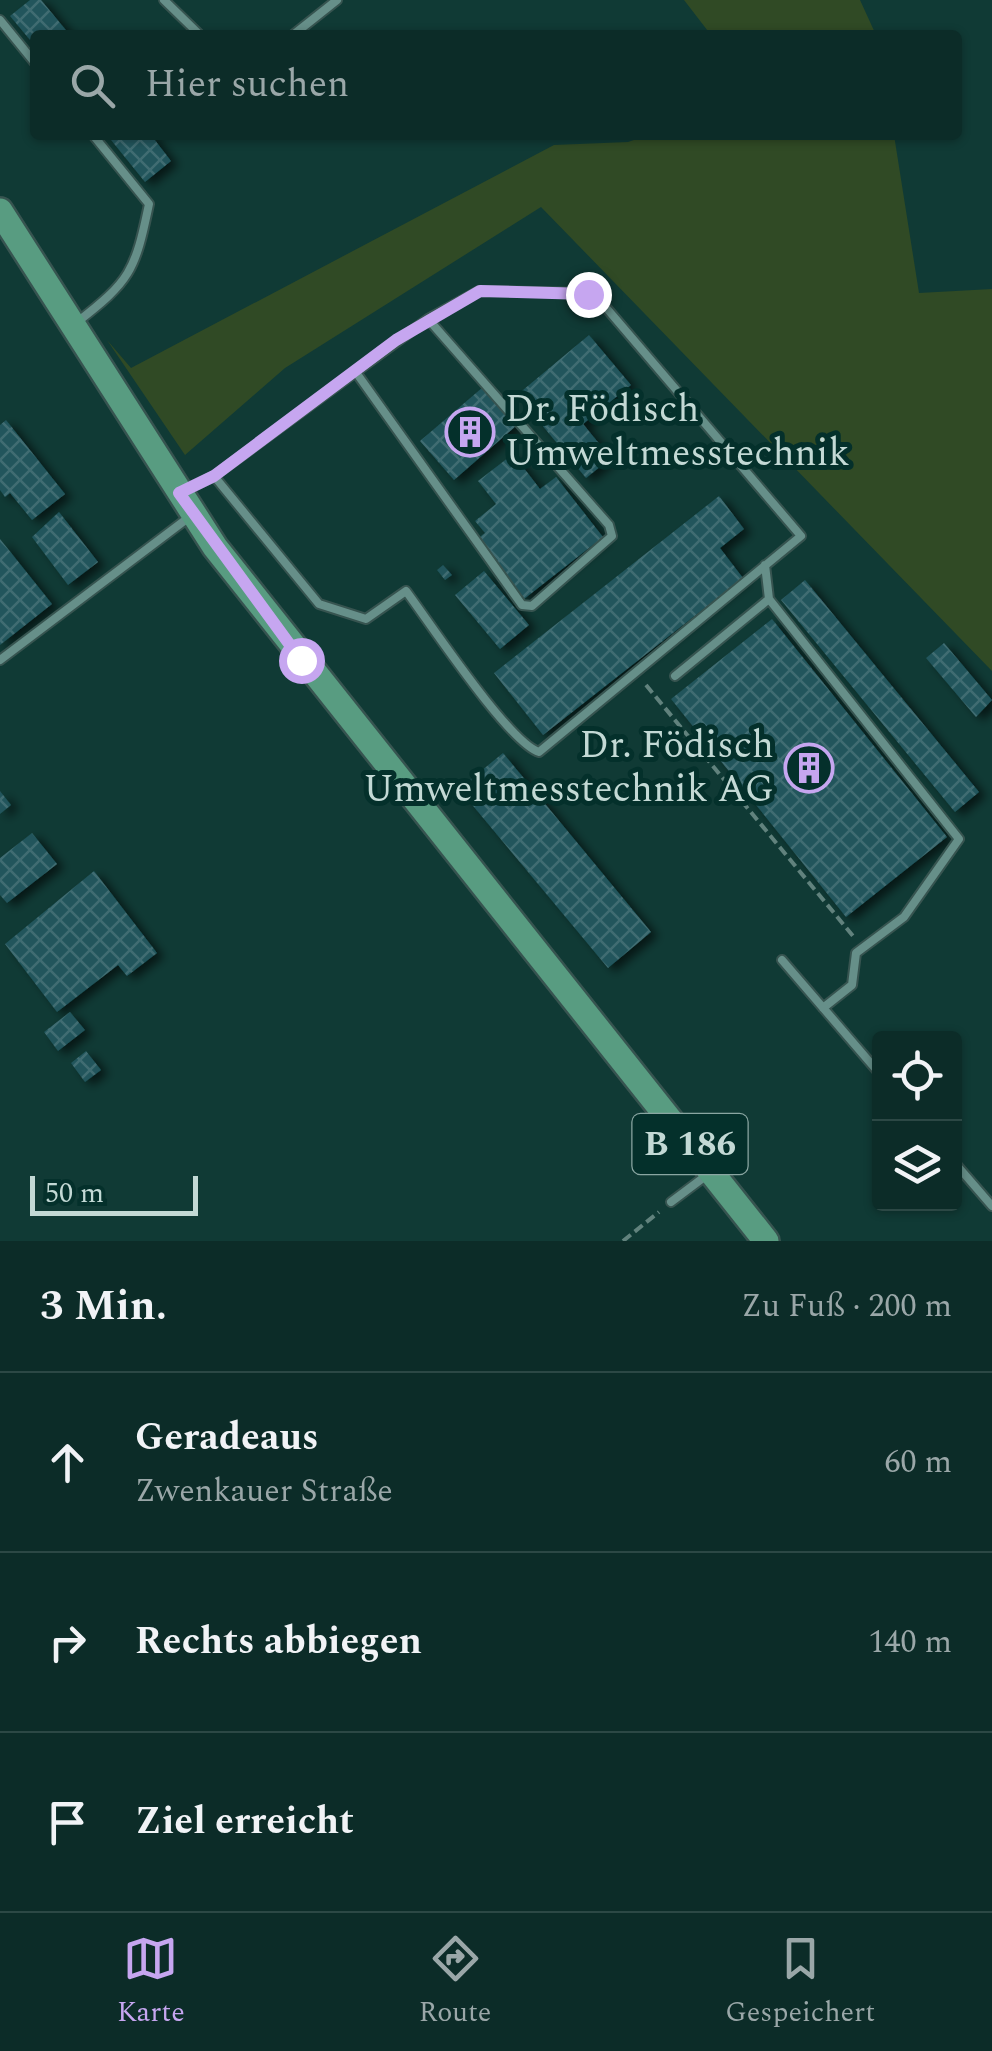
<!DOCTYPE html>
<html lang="de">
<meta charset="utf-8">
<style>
body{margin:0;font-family:Spectral,serif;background:#153430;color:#f1f3f6}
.controls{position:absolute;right:30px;bottom:30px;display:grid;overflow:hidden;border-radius:10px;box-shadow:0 2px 8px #0004}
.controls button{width:90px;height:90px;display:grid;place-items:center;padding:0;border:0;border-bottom:2px solid #2c4845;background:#0c2c28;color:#f1f3f6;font:50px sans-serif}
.scale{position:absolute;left:30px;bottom:25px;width:168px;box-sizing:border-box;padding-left:10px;border:5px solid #c3d9d5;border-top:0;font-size:28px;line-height:35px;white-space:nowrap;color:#c3d9d5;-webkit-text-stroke:8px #04302b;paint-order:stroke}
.stop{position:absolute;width:30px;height:30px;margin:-22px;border:8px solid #c6a6f0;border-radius:50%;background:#fff}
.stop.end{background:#c6a6f0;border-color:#fff;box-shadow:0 2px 10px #0008}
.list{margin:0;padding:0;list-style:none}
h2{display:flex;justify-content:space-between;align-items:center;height:130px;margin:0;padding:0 40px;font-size:42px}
h2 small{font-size:32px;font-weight:400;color:#9aa7a8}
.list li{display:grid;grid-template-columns:65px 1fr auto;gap:30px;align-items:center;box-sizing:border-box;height:180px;padding:0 40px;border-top:2px solid #2c4845}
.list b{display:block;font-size:38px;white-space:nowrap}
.list p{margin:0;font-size:32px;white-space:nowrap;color:#9aa7a8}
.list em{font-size:32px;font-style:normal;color:#9aa7a8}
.icon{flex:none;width:55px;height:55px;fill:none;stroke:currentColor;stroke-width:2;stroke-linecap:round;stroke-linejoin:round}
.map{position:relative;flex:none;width:992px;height:1241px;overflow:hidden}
.search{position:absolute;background:#0c2c28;box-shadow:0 2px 8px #0004;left:30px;right:30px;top:30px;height:110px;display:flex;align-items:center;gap:25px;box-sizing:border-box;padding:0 35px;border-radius:10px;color:#9aa7a8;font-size:38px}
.sheet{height:670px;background:#0c2c28}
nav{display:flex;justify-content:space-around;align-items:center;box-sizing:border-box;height:140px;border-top:2px solid #2c4845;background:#0c2c28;font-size:28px;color:#9aa7a8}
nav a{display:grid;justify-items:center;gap:5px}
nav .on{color:#c6a6f0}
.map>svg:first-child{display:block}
</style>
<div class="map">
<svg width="992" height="1241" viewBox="0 0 992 1241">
<defs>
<pattern id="building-cross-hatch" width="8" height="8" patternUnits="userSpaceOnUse" patternTransform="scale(2.5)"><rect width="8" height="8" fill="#20545b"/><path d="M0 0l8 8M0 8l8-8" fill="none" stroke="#3f6c72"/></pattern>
<filter id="shadow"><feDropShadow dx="7" dy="4" stdDeviation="5" flood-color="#0009"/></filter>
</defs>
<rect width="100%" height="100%" fill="#103a35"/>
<!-- green -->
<path fill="#304a25" d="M684,0h176l16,35h-165z
M648,135h246l25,158 73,-4v382l-451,-464 -256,161 -100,87 -78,-115 24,28 423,-223 74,-3z"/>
<!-- building -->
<path fill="url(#building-cross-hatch)" filter="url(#shadow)" d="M30,0h11l29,35h-35v11l-25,-30z
M107,135h44l20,26 -26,21z
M589,335l42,50 -48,39 28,34 -25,20 -69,-83z
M483,387l34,38 -63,55 -34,-39z
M6,420l59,74 -33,26 -22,-27 -5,4 -5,-7v-65z
M513,454l27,35 16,-12 47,60 -79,62 -47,-60 8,-6 -10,-12 21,-17 -18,-23z
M719,496l25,33 -24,19 23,30 -200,157 -49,-62z
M59,512l39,50 -30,23 -36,-48z
M0,539l52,65 -52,41z
M443,565l9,10 -7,5 -8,-10z
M484,571l45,54 -29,24 -45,-54z
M805,580l174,212 -24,20 -174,-212z
M772,619l175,218 -101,80 -175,-218z
M944,643l48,57 -16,17 -50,-59z
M503,753l148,179 -43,36 -149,-179z
M0,791l11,14 -11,9z
M32,833l25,31 -50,39 -7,-8v-37z
M94,871l63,82 -30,23 -9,-11 -61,47 -52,-68z
M70,1012l15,18 -27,21 -14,-19z
M86,1051l15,19 -16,12 -14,-19z"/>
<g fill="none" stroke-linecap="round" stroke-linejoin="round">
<!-- service casing -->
<g stroke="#375450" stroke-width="12">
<path id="service" d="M164,0l36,35
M0,20l35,43
M293,35l44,-35
M76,323c54,-42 59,-51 73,-119l-56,-69
M214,476l105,128 47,15 40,-28c24,32 103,152 133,161l262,-216 -204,-239 -9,-4 -109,-2 -51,28
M183,491l31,-15 214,-157 181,206 3,11 -80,70 -10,-1 -167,-234
M765,565l4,34 190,240 -55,78 -48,36 -4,32 -29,23
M0,660l192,-145
M675,676l94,-77
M782,960l98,114
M954,1162l38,44
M671,1202l36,-27"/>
</g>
<!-- primary casing -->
<g stroke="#375450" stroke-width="30">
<path id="primary" d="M0,211l215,336 551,694"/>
</g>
<!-- path -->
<path stroke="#61827d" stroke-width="4" stroke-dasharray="10 5" stroke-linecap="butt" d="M646,685l207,251
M623,1241l36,-29"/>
<!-- service -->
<use href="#service" stroke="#668f89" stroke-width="8"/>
<!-- primary -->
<use href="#primary" stroke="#589c81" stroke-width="25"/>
</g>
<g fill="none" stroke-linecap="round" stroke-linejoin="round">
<!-- route -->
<path stroke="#c6a6f0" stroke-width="12" d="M301,660l-122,-167 35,-17 182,-136 84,-49 108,3"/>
</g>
<!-- icons -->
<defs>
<g id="building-ring" transform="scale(2.5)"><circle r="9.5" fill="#04302b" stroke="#c6a6f0" stroke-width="1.5"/><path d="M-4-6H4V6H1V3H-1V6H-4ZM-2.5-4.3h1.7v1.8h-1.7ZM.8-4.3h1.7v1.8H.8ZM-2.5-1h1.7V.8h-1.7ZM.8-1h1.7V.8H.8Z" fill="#c6a6f0"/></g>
</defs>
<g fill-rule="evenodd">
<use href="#building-ring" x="470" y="432"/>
<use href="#building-ring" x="809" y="768"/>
</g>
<g text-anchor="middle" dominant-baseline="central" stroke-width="10" stroke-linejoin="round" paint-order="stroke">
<!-- shield labels -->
<rect fill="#04302b" stroke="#8aa6a2" stroke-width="2.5" x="632.5" y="1114" width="115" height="60" rx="8"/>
<g font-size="35" font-weight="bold" fill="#c3d9d5">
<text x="690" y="1144">B 186</text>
</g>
<!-- poi labels -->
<g font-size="38" fill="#c3d9d5" stroke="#04302b" text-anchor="start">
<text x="505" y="410">Dr. Födisch<tspan x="505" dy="44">Umweltmesstechnik</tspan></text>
<text x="774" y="746" text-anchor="end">Dr. Födisch<tspan x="774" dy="44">Umweltmesstechnik AG</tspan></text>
</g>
</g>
</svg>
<div class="controls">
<button><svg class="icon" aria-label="locate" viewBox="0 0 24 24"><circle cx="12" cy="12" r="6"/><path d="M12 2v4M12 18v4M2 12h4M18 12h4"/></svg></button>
<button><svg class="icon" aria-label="layers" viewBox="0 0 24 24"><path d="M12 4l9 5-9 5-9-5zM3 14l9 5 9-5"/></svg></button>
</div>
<div class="scale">50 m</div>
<div class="stop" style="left:301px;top:660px"></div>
<div class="stop end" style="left:588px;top:294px"></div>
<div class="search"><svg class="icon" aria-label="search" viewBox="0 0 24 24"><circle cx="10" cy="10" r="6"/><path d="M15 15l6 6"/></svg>Hier suchen</div>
</div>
<section class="sheet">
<h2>3 Min.<small>Zu Fuß · 200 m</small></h2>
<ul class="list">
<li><svg class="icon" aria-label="ahead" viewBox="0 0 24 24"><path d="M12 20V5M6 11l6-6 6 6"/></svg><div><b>Geradeaus</b><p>Zwenkauer Straße</p></div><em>60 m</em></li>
<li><svg class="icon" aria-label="right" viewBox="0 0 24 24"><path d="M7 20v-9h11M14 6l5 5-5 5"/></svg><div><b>Rechts abbiegen</b></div><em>140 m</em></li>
<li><svg class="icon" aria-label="arrive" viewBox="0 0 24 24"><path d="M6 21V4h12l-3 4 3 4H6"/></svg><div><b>Ziel erreicht</b></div></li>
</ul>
</section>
<nav>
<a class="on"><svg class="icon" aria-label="map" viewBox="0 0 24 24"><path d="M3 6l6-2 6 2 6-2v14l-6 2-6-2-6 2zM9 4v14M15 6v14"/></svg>Karte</a>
<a><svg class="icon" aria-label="directions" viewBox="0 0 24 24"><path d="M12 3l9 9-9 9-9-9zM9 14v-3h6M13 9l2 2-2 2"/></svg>Route</a>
<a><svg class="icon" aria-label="saved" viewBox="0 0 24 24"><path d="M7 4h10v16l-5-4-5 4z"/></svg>Gespeichert</a>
</nav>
